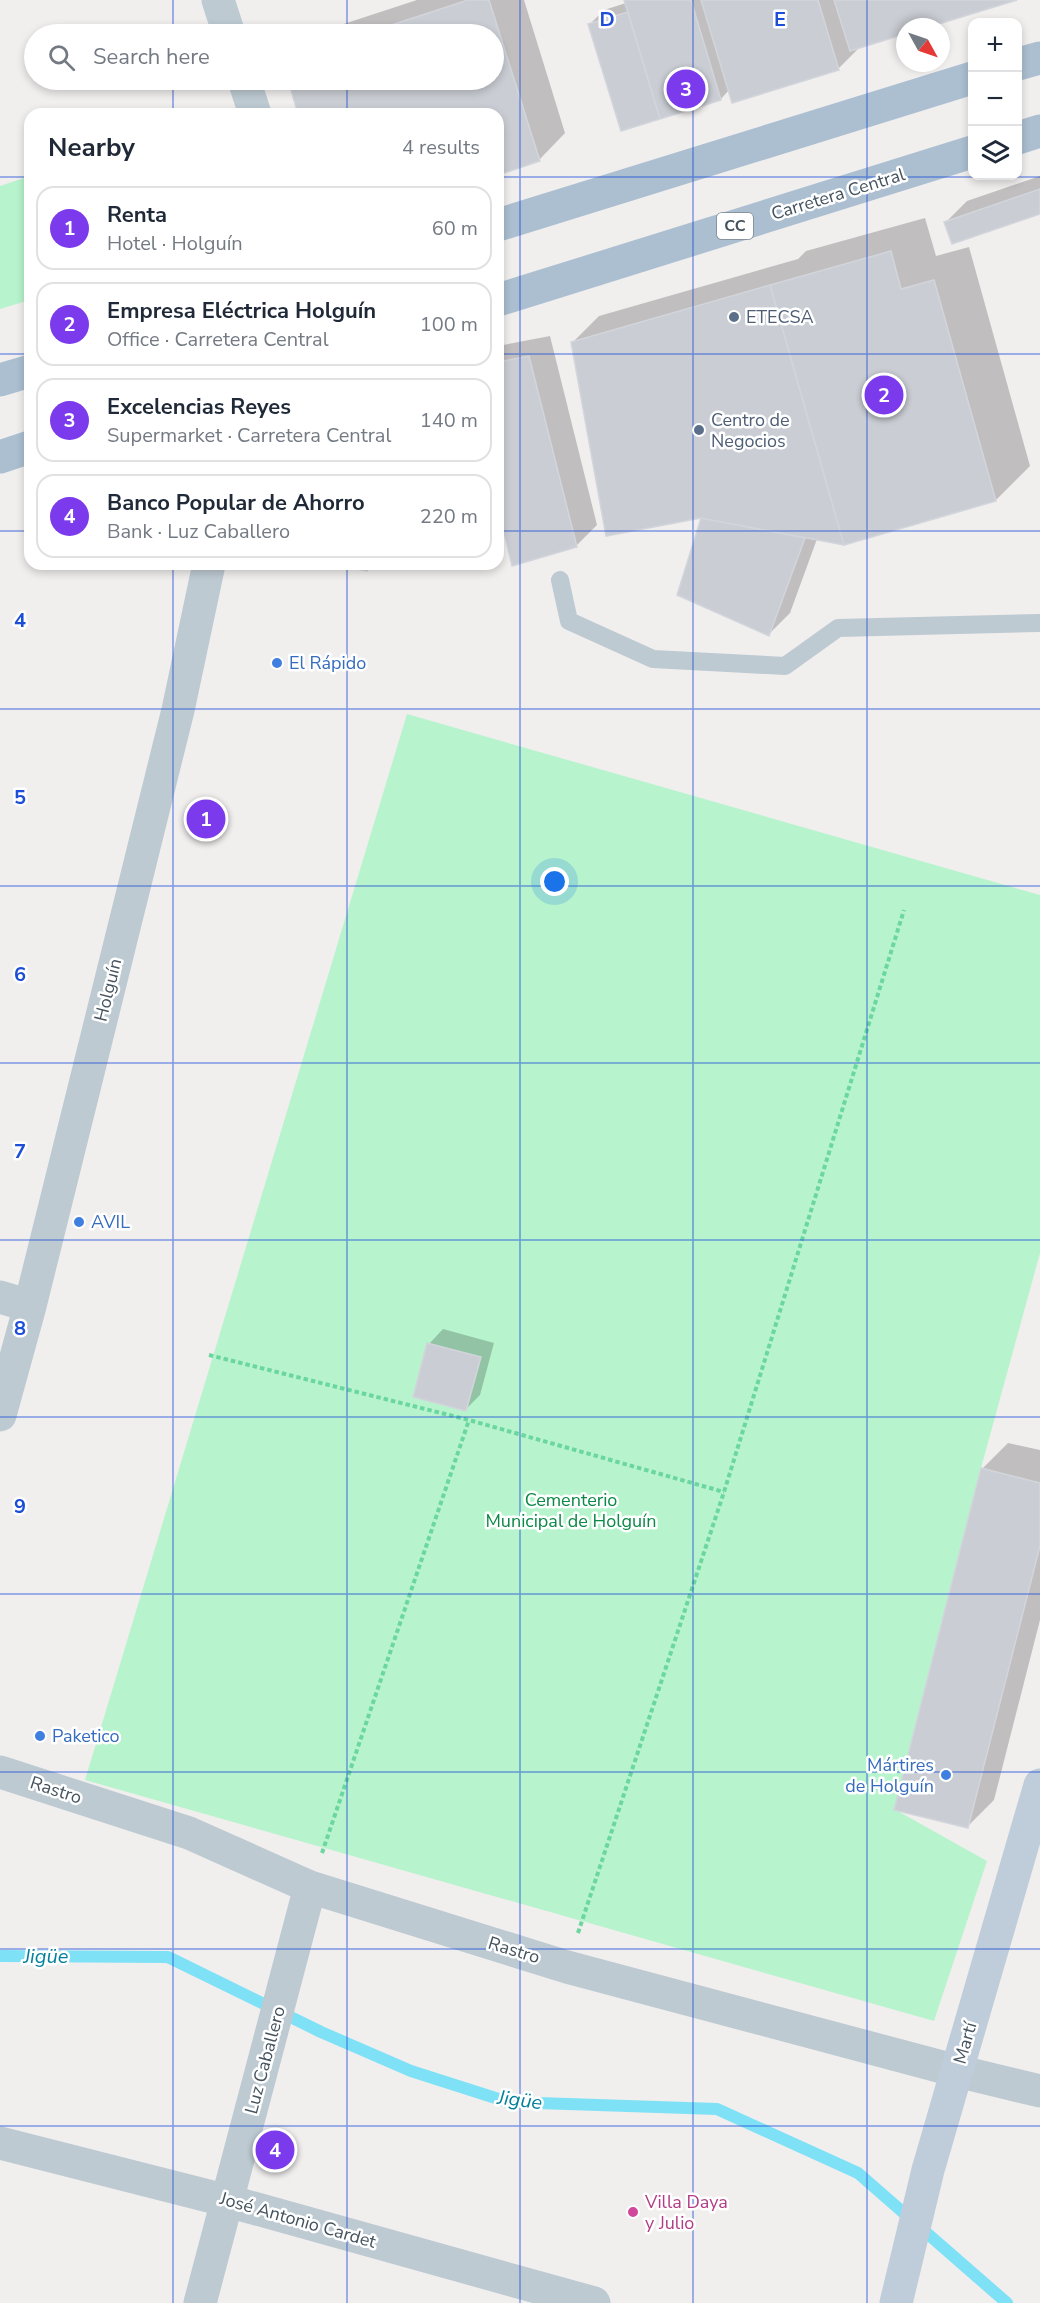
<!DOCTYPE html>
<meta charset="utf-8">
<style>
body{margin:0;font-family:"Nunito Sans",sans-serif;background:#f6f6f7;color:#1f2937}
.controls{position:absolute;right:18px;top:18px;display:grid;overflow:hidden;border-radius:12px;box-shadow:0 3px 9px #0003}
.controls button{width:54px;height:54px;display:grid;place-items:center;padding:0;border:0;border-bottom:2px solid #e0e1e3;background:#fff;color:#1f2937;font:30px sans-serif}
.compass{position:absolute;left:896px;top:18px;width:54px;height:54px;border-radius:50%;background:#fff;box-shadow:0 3px 9px #0003;rotate:130deg}
.you{position:absolute;left:555px;top:882px;width:21px;height:21px;margin:-15px;border:4px solid #fff;border-radius:50%;background:#1a73e8;box-shadow:0 0 0 9px #1a73e833}
.badge{display:grid;place-items:center;width:39px;height:39px;border-radius:50%;background:#7c3aed;color:#fff;font-size:20px;font-weight:700}
.pin{position:absolute;translate:-50% -50%;border:3px solid #fff;box-shadow:0 2px 6px #0006}
.list{margin:0;padding:0;list-style:none}
h2{display:flex;justify-content:space-between;align-items:center;height:78px;margin:0;padding:0 24px;font-size:26px}
h2 small{font-size:20px;font-weight:400;color:#747a83}
.list li{display:grid;grid-template-columns:39px 1fr auto;gap:18px;align-items:center;box-sizing:border-box;height:84px;margin:0 12px 12px;padding:0 12px;border:2px solid #e0e1e3;border-radius:18px}
.list b{display:block;font-size:22px;white-space:nowrap}
.list p{margin:0;font-size:20px;white-space:nowrap;color:#747a83}
.list em{font-size:20px;font-style:normal;color:#747a83}
.icon{flex:none;width:33px;height:33px;fill:none;stroke:currentColor;stroke-width:2;stroke-linecap:round;stroke-linejoin:round}
.map{position:relative;flex:none;width:1040px;height:2303px;overflow:hidden}
.search{position:absolute;background:#fff;box-shadow:0 3px 9px #0003;left:24px;top:24px;width:480px;height:66px;display:flex;align-items:center;gap:15px;box-sizing:border-box;padding:0 21px;border-radius:33px;color:#747a83;font-size:22px}
.panel{position:absolute;background:#fff;box-shadow:0 3px 9px #0003;left:24px;top:108px;width:480px;height:462px;border-radius:18px}
.map>svg:first-child{display:block}
</style>
<div class="map">
<svg width="1040" height="2303" viewBox="0 0 1040 2303">
<rect width="100%" height="100%" fill="#f1eeee"/>
<!-- green -->
<path fill="#b7f4cd" d="M30,176v124l-30,9v-123z
M407,714l633,181v358l-59,215 -87,341 93,52 -53,160 -849,-241z"/>
<!-- shadow -->
<path fill="#0003" d="M417,0h107l41,133 -26,27 -41,14v-60h-198l-10,-34h204v-46h-181z
M625,0h387l-88,27h-19v6l-44,13 -23,23 -109,21 -8,9 -131,-75 14,-14 22,-7z
M1040,176v36l-94,10 21,-21z
M925,218l11,38 33,-9 61,219 -34,34 -179,39 -27,74 -21,21 -90,-39 24,-78 -131,-174 27,-27 199,-57 8,-8z
M550,336l47,189 -21,21 -78,-45v-155z
M443,1329l51,14 -14,52 -14,14 -37,-65z
M1008,1443l32,7v170l-46,180 -26,26 14,-357z"/>
<g fill="none" stroke-linecap="round" stroke-linejoin="round">
<!-- stream -->
<path stroke="#7fe1f6" stroke-width="12" d="M0,1956l168,1 153,75 90,39 97,31 209,7 141,64 149,130"/>
</g>
<!-- building -->
<path fill="#caced4" stroke="#d2d5db" stroke-width="1.5" d="M468,0h21l51,161 -42,14v-61h-200l-10,-34h206v-46h-130z
M624,0h67l30,100 -61,19z
M701,0h117l21,70 -107,33z
M834,0h183l-88,27h-24v7l-55,17z
M628,12l32,107 -39,12 -33,-107z
M1040,189v25l-88,30 -8,-22z
M891,251l10,38 33,-9 62,221 -152,44 -74,-260z
M770,285l74,260 -143,-27 -95,18 -35,-194z
M529,356l48,191 -65,19 -14,-59v-145z
M701,518l104,20 -36,98 -92,-41z
M329,564h40l-2,7z
M427,1343l54,14 -15,54 -53,-14z
M981,1468l59,15v63l-72,282 -74,-18z"/>
<g fill="none" stroke-linecap="round" stroke-linejoin="round">
<!-- path -->
<path stroke="#6bd69f" stroke-width="4" stroke-dasharray="4.5 3" stroke-linecap="butt" d="M209,1355l260,65 255,72
M322,1853l147,-433
M578,1933l146,-441 180,-582"/>
<!-- lane -->
<path stroke="#bdcad2" stroke-width="18" d="M560,580l9,41 84,38 132,7 53,-38 202,-5"/>
<!-- street -->
<path stroke="#bdcad2" stroke-width="33" d="M218,0l11,34
M244,80l11,34
M0,1297l30,9
M0,1415l30,-109 148,-596 31,-146
M0,1772l189,61 121,54 257,80 390,104 83,20
M0,2143l228,58 366,102
M200,2303l110,-416"/>
<!-- secondary -->
<path stroke="#bfccda" stroke-width="33" d="M896,2303l32,-133 112,-385"/>
<!-- primary -->
<path stroke="#abbfd1" stroke-width="33" d="M1018,64l22,-6
M1018,138l22,-7
M498,225l474,-147
M498,300l474,-148
M0,380l30,-9
M0,457l30,-10"/>
</g>
<!-- grid -->
<path fill="none" stroke="#1d4ed8" stroke-width="1.5" stroke-opacity="0.55" d="M173,0v34M347,0v34M520,0v2303M693,0v2303M867,0v2303M173,80v34M347,80v34M0,177h30M498,177h542M0,354h30M498,354h542M0,531h30M498,531h542M173,564v1739M347,564v1739M0,709h1040M0,886h1040M0,1063h1040M0,1240h1040M0,1417h1040M0,1594h1040M0,1772h1040M0,1949h1040M0,2126h1040"/>
<!-- markers -->
<g fill="#5c6f8a" stroke="#fff" stroke-width="2">
<circle cx="734" cy="317" r="6"/>
<circle cx="699" cy="430" r="6"/>
</g>
<g fill="#3f7fe0" stroke="#fff" stroke-width="2">
<circle cx="277" cy="663" r="6"/>
<circle cx="79" cy="1222" r="6"/>
<circle cx="40" cy="1736" r="6"/>
<circle cx="946" cy="1775" r="6"/>
</g>
<circle fill="#d1479c" stroke="#fff" stroke-width="2" cx="633" cy="2212" r="6"/>
<g text-anchor="middle" dominant-baseline="central" stroke-width="5" stroke-linejoin="round" paint-order="stroke">
<!-- shield labels -->
<rect fill="#fff" stroke="#7c878e" stroke-width="1.5" x="717" y="213" width="36" height="26" rx="4.5"/>
<g font-size="16" font-weight="bold" fill="#44535e">
<text x="735" y="226">CC</text>
</g>
<!-- street labels -->
<g font-size="18" fill="#44535e" stroke="#fff">
<text transform="translate(838 194) rotate(-17)">Carretera Central</text>
<text transform="translate(108 990) rotate(-76)">Holguín</text>
<text transform="translate(56 1790) rotate(18)">Rastro</text>
<text transform="translate(514 1950) rotate(17)">Rastro</text>
<text transform="translate(965 2043) rotate(-74)">Martí</text>
<text transform="translate(265 2060) rotate(-75)">Luz Caballero</text>
<text transform="translate(298 2220) rotate(16)">José Antonio Cardet</text>
</g>
<!-- service labels -->
<g font-size="18" fill="#4e5e75" stroke="#fff" text-anchor="start">
<text x="746" y="317">ETECSA</text>
<text x="711" y="420">Centro de<tspan x="711" dy="21">Negocios</tspan></text>
</g>
<!-- shop labels -->
<g font-size="18" fill="#366cbe" stroke="#fff" text-anchor="start">
<text x="289" y="663">El Rápido</text>
<text x="91" y="1222">AVIL</text>
<text x="52" y="1736">Paketico</text>
<text x="934" y="1765" text-anchor="end">Mártires<tspan x="934" dy="21">de Holguín</tspan></text>
</g>
<!-- park labels -->
<g font-size="18" fill="#0c8847" stroke="#fff">
<text x="571" y="1500">Cementerio<tspan x="571" dy="21">Municipal de Holguín</tspan></text>
</g>
<!-- hotel labels -->
<g font-size="18" fill="#b23c85" stroke="#fff" text-anchor="start">
<text x="645" y="2202">Villa Daya<tspan x="645" dy="21">y Julio</tspan></text>
</g>
<!-- water labels -->
<g font-size="20" font-style="italic" fill="#03809c" stroke="#fff">
<text x="46" y="1956">Jigüe</text>
<text transform="translate(520 2100) rotate(7)">Jigüe</text>
</g>
</g>
<g font-size="20" text-anchor="middle" font-weight="bold" fill="#1d4ed8" stroke="#fff" stroke-width="5" stroke-linejoin="round" paint-order="stroke">
<text x="607" y="26">D</text>
<text x="780" y="26">E</text>
<text x="20" y="627">4</text>
<text x="20" y="804">5</text>
<text x="20" y="981">6</text>
<text x="20" y="1158">7</text>
<text x="20" y="1335">8</text>
<text x="20" y="1513">9</text>
</g>
</svg>
<div class="controls">
<button>+</button>
<button>−</button>
<button><svg class="icon" aria-label="layers" viewBox="0 0 24 24"><path d="M12 4l9 5-9 5-9-5zM3 14l9 5 9-5"/></svg></button>
</div>
<svg class="compass" viewBox="-18 -18 36 36"><path d="M0-13l5 13h-10z" fill="#e53935"/><path d="M0 13l5-13h-10z" fill="#747a83"/></svg>
<div class="you"></div>
<div class="pin badge" style="left:206px;top:819px">1</div>
<div class="pin badge" style="left:884px;top:395px">2</div>
<div class="pin badge" style="left:686px;top:89px">3</div>
<div class="pin badge" style="left:275px;top:2150px">4</div>
<div class="search"><svg class="icon" aria-label="search" viewBox="0 0 24 24"><circle cx="10" cy="10" r="6"/><path d="M15 15l6 6"/></svg>Search here</div>
<section class="panel">
<h2>Nearby<small>4 results</small></h2>
<ul class="list">
<li><span class="badge">1</span><div><b>Renta</b><p>Hotel · Holguín</p></div><em>60 m</em></li>
<li><span class="badge">2</span><div><b>Empresa Eléctrica Holguín</b><p>Office · Carretera Central</p></div><em>100 m</em></li>
<li><span class="badge">3</span><div><b>Excelencias Reyes</b><p>Supermarket · Carretera Central</p></div><em>140 m</em></li>
<li><span class="badge">4</span><div><b>Banco Popular de Ahorro</b><p>Bank · Luz Caballero</p></div><em>220 m</em></li>
</ul>
</section>
</div>
